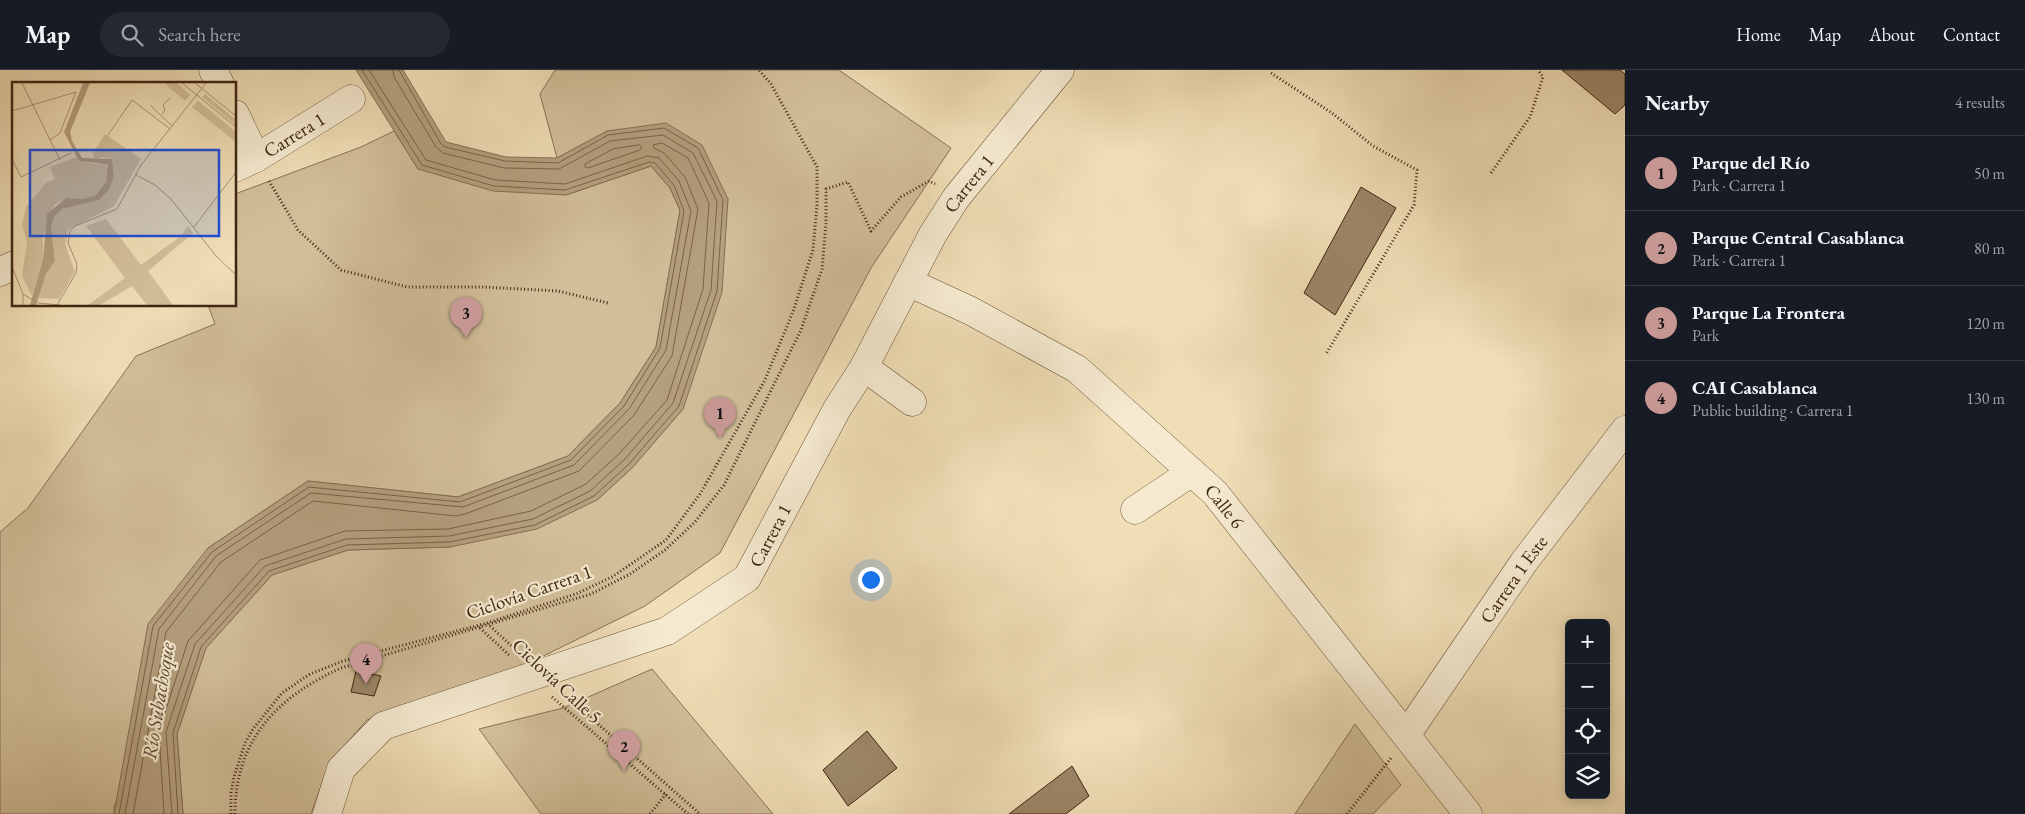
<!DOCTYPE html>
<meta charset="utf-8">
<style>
body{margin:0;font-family:"EB Garamond",serif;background:#242831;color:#f1f3f6}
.controls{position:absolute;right:15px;bottom:15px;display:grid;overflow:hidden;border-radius:8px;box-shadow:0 2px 12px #0003}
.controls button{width:45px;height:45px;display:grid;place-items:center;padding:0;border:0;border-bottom:1px solid #363941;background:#171b24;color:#f1f3f6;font:25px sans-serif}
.you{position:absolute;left:870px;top:509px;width:18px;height:18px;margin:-12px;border:4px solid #fff;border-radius:50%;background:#1a73e8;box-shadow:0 0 0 8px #1a73e833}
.badge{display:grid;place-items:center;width:32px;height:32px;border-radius:50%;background:#c59692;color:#111;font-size:16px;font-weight:700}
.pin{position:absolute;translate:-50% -41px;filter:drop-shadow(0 1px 2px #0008)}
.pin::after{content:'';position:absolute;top:26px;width:18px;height:15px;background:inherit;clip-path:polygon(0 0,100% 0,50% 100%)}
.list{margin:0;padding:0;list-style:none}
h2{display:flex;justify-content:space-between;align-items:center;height:65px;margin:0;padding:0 20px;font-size:21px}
h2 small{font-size:16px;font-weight:400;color:#9ea1a6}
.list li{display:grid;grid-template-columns:32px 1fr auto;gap:15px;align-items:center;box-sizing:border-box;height:75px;padding:0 20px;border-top:1px solid #363941}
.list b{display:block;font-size:19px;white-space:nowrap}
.list p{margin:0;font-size:16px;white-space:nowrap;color:#9ea1a6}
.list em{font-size:16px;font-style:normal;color:#9ea1a6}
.icon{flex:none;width:28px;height:28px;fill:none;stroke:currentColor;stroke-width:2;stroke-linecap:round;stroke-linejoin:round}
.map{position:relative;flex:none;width:1625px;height:744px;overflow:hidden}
header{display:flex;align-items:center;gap:30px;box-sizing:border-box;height:70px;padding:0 25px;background:#171b24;border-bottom:1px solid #363941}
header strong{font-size:24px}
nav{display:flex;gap:28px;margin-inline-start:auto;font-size:18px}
.search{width:350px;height:45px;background:#242831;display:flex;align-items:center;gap:12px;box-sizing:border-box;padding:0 18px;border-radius:28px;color:#9ea1a6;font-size:19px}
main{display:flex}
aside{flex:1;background:#171b24}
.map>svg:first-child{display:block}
</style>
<header>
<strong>Map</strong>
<div class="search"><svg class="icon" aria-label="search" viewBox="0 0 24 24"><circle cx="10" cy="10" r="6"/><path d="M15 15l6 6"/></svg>Search here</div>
<nav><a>Home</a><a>Map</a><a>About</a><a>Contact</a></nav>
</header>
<main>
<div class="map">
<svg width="1625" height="744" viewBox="0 0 1625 744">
<rect width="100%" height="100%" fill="#f0deb6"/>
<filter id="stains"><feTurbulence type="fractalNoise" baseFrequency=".004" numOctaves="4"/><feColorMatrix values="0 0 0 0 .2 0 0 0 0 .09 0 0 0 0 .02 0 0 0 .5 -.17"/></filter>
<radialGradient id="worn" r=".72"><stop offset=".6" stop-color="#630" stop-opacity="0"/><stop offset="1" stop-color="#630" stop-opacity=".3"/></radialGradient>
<!-- green -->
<path fill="#d2bf9a" stroke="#887256" d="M555,0h284l112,78 -80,120 -151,285 -75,53 -120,59 -158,55 -38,43 -18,51h-128l-6,-80 29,-86 66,-73 76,-25 102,-3 147,-47 35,-32 51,-59 45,-210 -121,-68 -50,27 -17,-64z
M394,61l24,38 148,26 85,-29 19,22 10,22 -24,137 -36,56 -52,53 -110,41 -150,-16 -100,67 -94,259v7h-114v-282l28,-24 108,-152 79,-32 -7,-19h27v-111l126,-47z
M652,599l121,145h-232l-62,-85 84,-21z
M1355,654l46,61 -28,29h-78z"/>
<!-- water -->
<path fill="#b49f7e" stroke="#856f53" d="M356,0h47l43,72 60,15 51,1 50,-27 59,-8 36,22 26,54 -6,93 -39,117 -51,59 -35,32 -60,29 -87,18 -102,3 -76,25 -66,73 -29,86 6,80h-69l34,-190 60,-76 100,-67 150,16 110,-41 52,-53 36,-56 24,-137 -10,-22 -19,-22 -85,29 -73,-4 -75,-22z"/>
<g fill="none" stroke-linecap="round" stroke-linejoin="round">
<!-- shore -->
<path stroke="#7a6248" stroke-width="1" d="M640,75l2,2 -2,3 -52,18 -3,-1v-3l28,-15z
M119,744l34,-188 59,-74 97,-65 151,15 111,-42 53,-54 36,-58 24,-137 -10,-26 -19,-22 -6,-1 -84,28 -71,-4 -72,-21 -60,-95
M125,744l34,-185 57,-73 95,-63 152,14 111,-42 55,-56 37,-59 25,-139 -12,-30 -20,-23 -12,-2 -82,28 -70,-4 -69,-20 -57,-90
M133,744l33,-182 55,-70 92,-61 143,15 9,-2 114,-43 55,-56 38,-59 26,-147 -13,-32 -21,-24 -10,-5 -1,-3 9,-2 26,15 21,45 -6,86 -36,111 -48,54 -33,30 -55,27 -83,18 -103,2 -85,29 -72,81 -29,90 5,83
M172,744l-6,-82 29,-88 70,-78 81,-27 103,-3 84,-17 57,-28 34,-31 49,-57 38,-113 6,-89 -24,-48 -30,-18 -53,6 -51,28 -55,-1 -61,-15 -7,-6 -42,-70 -1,-7
M178,744l-5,-81 28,-86 68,-76 78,-26 102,-3 86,-17 59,-29 35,-32 50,-58 38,-115 6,-91 -25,-52 -34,-20 -56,7 -50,28 -53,-2 -60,-14 -4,-3 -42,-74"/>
</g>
<!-- building -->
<path fill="#9b8667" stroke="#3f2612" d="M1562,0h58l5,4v31l-10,9z
M1361,117l35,21 -61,107 -31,-22z
M356,601l25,5 -7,20 -23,-4z
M867,661l30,37 -49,38 -25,-36z
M1072,696l17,30 -23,18h-57z"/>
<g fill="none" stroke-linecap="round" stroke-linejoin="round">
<!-- minor casing -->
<g stroke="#6b543b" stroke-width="29">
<g id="minor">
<path d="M213,0l7,14"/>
<path d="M235,44l21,44"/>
<path id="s1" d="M235,98l21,-10 95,-59"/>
<path d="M0,202l14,-7"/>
<path id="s2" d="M908,212l63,29 106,58 138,124 253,321"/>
<path d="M864,297l48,35"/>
<path d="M1135,440l57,-38"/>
<path id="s3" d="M1407,664l117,-172 101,-132"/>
<path id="s4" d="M327,744l14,-45 42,-43 284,-95 80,-53 90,-169 27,-42 69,-133 23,-36 104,-128"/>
</g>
</g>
<!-- path -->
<path stroke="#3f2612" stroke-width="3" stroke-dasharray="1 2.5" stroke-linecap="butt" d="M1271,3l61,40 41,33 44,24 -3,35 -88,149
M1491,103l39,-56 13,-40 -5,-7
M269,111l29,49 43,40 66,17h77l74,4 50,12
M490,556l28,26
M480,558l30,28
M564,624l136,120
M552,627l136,117
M231,744v-21l3,-16 11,-34 8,-14 29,-36 28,-19 33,-13 144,-38 89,-29 36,-17 54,-37 34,-46 65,-114 29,-71 19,-59 4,-45v-38l-46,-83 -12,-14
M235,744c0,-74 42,-117 106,-146l250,-74 39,-20 35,-24 30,-28 29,-37 77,-155 21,-61 4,-45v-35l22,-7 23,49 30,-34 28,-16 6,3
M650,744l16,-20
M1347,744l44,-56"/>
<!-- minor -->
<use href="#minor" stroke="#f5ead0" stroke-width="28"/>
</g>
<g text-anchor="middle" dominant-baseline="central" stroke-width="4.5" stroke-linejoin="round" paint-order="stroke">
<!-- street labels -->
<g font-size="19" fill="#3f2612" stroke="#f5ead0">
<text stroke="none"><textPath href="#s1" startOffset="68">Carrera 1</textPath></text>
<text stroke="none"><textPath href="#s4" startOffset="956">Carrera 1</textPath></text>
<text stroke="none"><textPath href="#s2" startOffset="392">Calle 6</textPath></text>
<text stroke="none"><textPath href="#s4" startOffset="551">Carrera 1</textPath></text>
<text stroke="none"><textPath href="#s3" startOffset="188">Carrera 1 Este</textPath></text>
<text transform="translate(529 522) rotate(-19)">Ciclovía Carrera 1</text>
<text transform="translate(557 611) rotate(43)">Ciclovía Calle 5</text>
</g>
<!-- water labels -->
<g font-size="20" font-style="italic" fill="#624a32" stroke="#f5ead0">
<text transform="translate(158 631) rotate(-81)">Río Subachoque</text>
</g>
</g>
<!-- overview -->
<g transform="translate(12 12)">
<rect width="224" height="224" fill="#f0deb6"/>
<path d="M152,1h13l13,12 -5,6zM193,12l31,26v5l-34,-28zM186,19l38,31v10l-44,-35zM93,52l36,25 -27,47 -46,24 -3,14 10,28 -16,27 -21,-1 11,-32 6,-5 -4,-34 3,-10 8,-8 37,-9 15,-24 -2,-17 -11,-2 -6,3 -2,-7zM64,75l3,4 17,3 10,-3 3,5 -3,16 -10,13 -13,4 -17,-1 -12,7 -11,31v23l-11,37 -10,-20 5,-34 -5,-17 4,-18 20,-24 9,-4 -5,-12zM94,137l35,46 40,-29 7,-10 5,7 -45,38 25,34h-26l-15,-19 -32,19h-12l37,-27 -39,-52z" fill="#d2bf9a"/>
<path d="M71,1h7l-20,49 2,9 10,17 30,1 2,17 -5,13 -10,11 -37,9 -8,8 -3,10 4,34 -9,13 -10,31h-6l13,-46 4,-45 19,-16 17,1 13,-4 10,-13 2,-18 -29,-3 -15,-29z" fill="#b49f7e"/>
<path fill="none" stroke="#a99474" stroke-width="1" d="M10,1l38,77M170,1l54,44M183,1l41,33M138,23l22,21M0,29l64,-19M150,32l3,-4 -2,-5 7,-7M96,53l24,-35 38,29M38,58l10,-7 16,-41M0,77l9,18 50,-24M124,93l19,10 16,14 45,57 20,19M182,145l42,-55M0,185l11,27v11M11,212l15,9 22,2M45,223l19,-32 1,-9 -9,-21 2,-12 5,-5 42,-17 24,-44 65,-82"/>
<path fill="#1d4ed8" fill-opacity="0.15" stroke="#1d4ed8" stroke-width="2.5" d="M18,68h189v86h-189z"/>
<rect width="224" height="224" fill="none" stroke="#3f2612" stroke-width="2.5"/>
</g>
<rect width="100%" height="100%" filter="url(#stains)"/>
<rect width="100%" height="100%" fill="url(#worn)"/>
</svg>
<div class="controls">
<button>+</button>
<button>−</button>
<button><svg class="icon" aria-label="locate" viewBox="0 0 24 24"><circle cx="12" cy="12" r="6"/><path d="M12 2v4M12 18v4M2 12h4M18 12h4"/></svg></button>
<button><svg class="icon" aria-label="layers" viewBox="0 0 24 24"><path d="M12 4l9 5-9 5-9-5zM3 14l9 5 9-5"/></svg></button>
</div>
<div class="you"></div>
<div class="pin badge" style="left:720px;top:368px">1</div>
<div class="pin badge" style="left:624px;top:701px">2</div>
<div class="pin badge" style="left:466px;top:268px">3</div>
<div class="pin badge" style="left:366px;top:614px">4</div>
</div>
<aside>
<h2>Nearby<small>4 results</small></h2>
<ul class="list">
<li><span class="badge">1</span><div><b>Parque del Río</b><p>Park · Carrera 1</p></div><em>50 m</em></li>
<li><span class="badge">2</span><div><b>Parque Central Casablanca</b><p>Park · Carrera 1</p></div><em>80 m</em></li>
<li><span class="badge">3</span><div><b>Parque La Frontera</b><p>Park</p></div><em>120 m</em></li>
<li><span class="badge">4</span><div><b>CAI Casablanca</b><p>Public building · Carrera 1</p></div><em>130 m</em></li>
</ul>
</aside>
</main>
